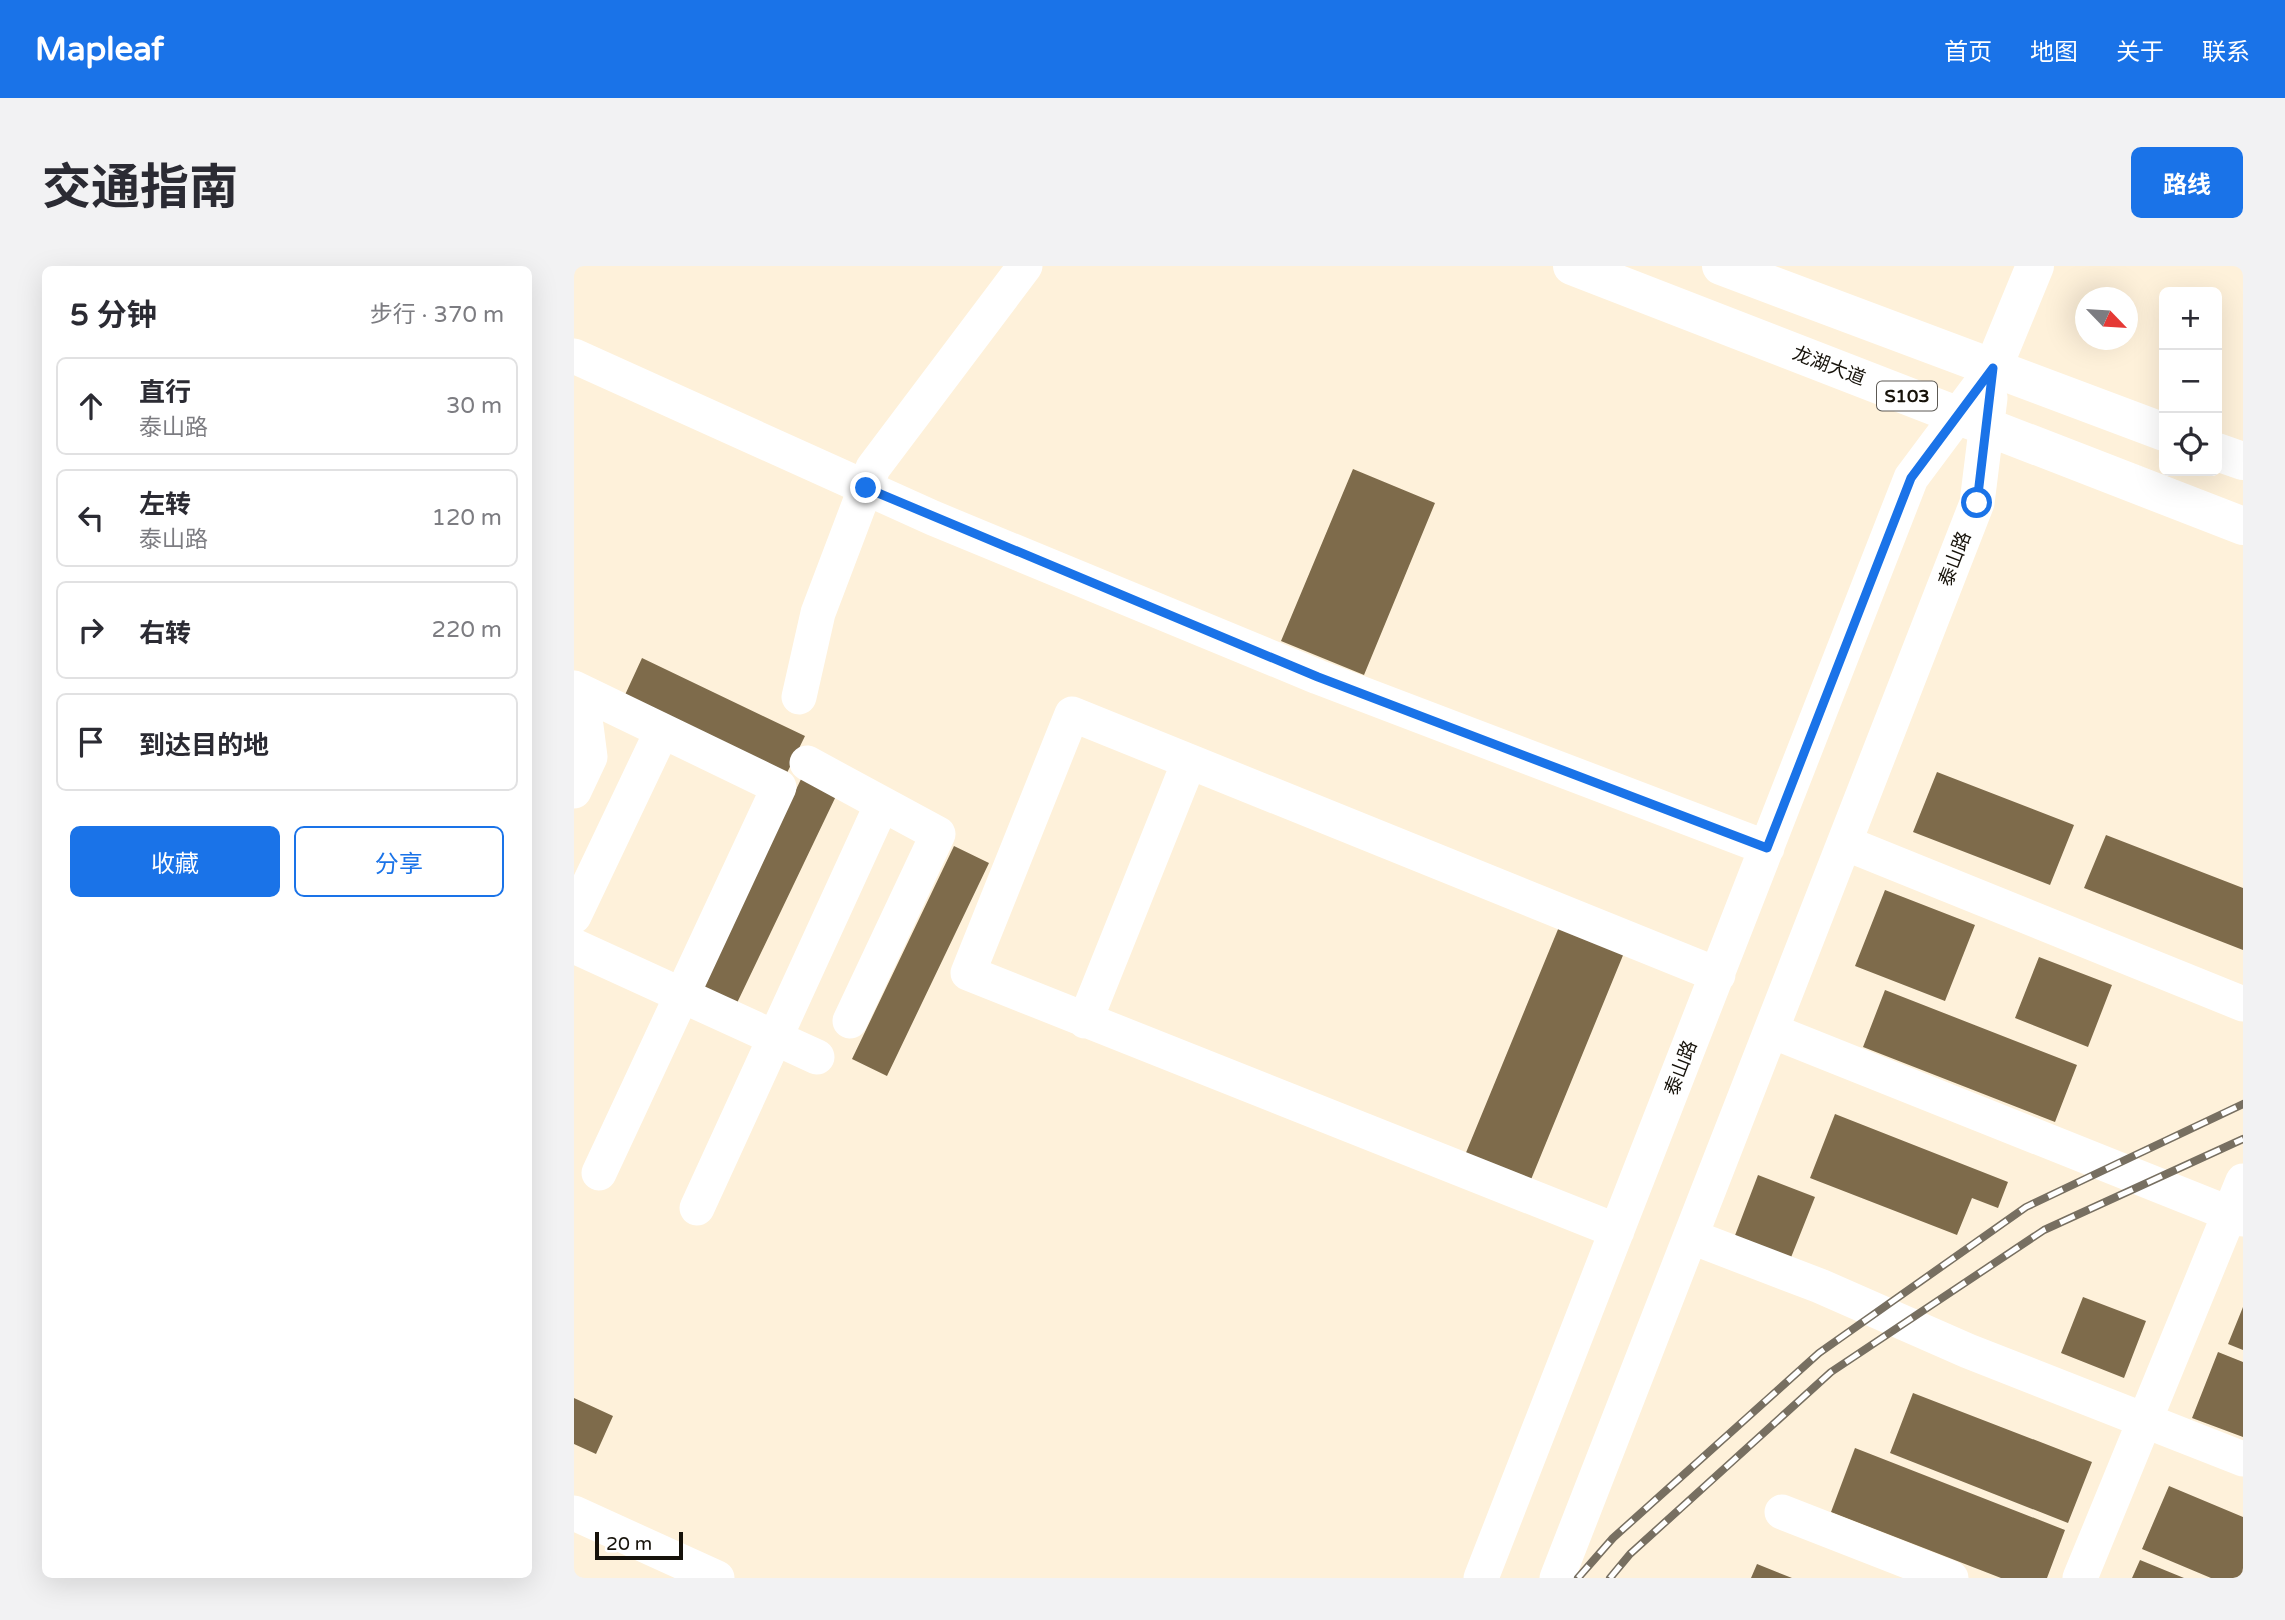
<!DOCTYPE html>
<html lang="zh">
<meta charset="utf-8">
<style>
body{margin:0;font-family:"Varela Round","Noto Sans SC",sans-serif;background:#f2f2f3;color:#2b2b33}
.controls{position:absolute;right:21px;top:21px;display:grid;overflow:hidden;border-radius:10px;box-shadow:0 7px 28px #0002}
.controls button{width:63px;height:63px;display:grid;place-items:center;padding:0;border:0;border-bottom:2px solid #e1e1e2;background:#fff;color:#2b2b33;font:35px sans-serif}
.compass{position:absolute;left:1501px;top:21px;width:63px;height:63px;border-radius:50%;background:#fff;box-shadow:0 7px 28px #0002;rotate:115deg}
.scale{position:absolute;left:21px;bottom:18px;width:88px;box-sizing:border-box;padding-left:7px;border:4px solid #16120a;border-top:0;font-size:19px;line-height:24px;white-space:nowrap;color:#16120a;-webkit-text-stroke:5px #fff;paint-order:stroke}
.stop{position:absolute;width:21px;height:21px;margin:-16px;border:5px solid #1a73e8;border-radius:50%;background:#fff}
.stop.end{background:#1a73e8;border-color:#fff;box-shadow:0 2px 7px #0008}
.list{margin:0;padding:0;list-style:none}
h2{display:flex;justify-content:space-between;align-items:center;height:91px;margin:0;padding:0 28px;font-size:30px}
h2 small{font-size:23px;font-weight:400;color:#7c7c81}
.list li{display:grid;grid-template-columns:46px 1fr auto;gap:21px;align-items:center;box-sizing:border-box;height:98px;margin:0 14px 14px;padding:0 14px;border:2px solid #e1e1e2;border-radius:10px}
.list b{display:block;font-size:26px;white-space:nowrap}
.list p{margin:0;font-size:23px;white-space:nowrap;color:#7c7c81}
.list em{font-size:23px;font-style:normal;color:#7c7c81}
.actions{display:flex;gap:14px;padding:21px 28px}
.actions a{flex:1;padding:16px 0;border:2px solid #1a73e8;border-radius:10px;text-align:center;font-size:24px;color:#1a73e8}
.actions .main{background:#1a73e8;color:#fff}
.icon{flex:none;width:38px;height:38px;fill:none;stroke:currentColor;stroke-width:2;stroke-linecap:round;stroke-linejoin:round}
.map{position:relative;flex:none;width:1669px;height:1312px;overflow:hidden;border-radius:10px}
header{display:flex;align-items:center;gap:42px;box-sizing:border-box;height:98px;padding:0 35px;background:#1a73e8;color:#fff}
header strong{font-size:33px}
nav{display:flex;gap:38px;margin-inline-start:auto;font-size:24px}
.intro{display:flex;align-items:center;justify-content:space-between;box-sizing:border-box;height:168px;padding:0 42px}
h1{margin:0;font-size:49px}
.button{padding:18px 32px;border-radius:10px;background:#1a73e8;color:#fff;font-size:24px;font-weight:700}
main{display:flex;gap:42px;padding:0 42px}
aside{flex:1;background:#fff;border-radius:10px;box-shadow:0 7px 28px #0002}
.map>svg:first-child{display:block}
</style>
<header>
<strong>Mapleaf</strong>
<nav><a>首页</a><a>地图</a><a>关于</a><a>联系</a></nav>
</header>
<div class="intro"><h1>交通指南</h1><a class="button">路线</a></div>
<main>
<aside>
<h2>5 分钟<small>步行 · 370 m</small></h2>
<ul class="list">
<li><svg class="icon" aria-label="ahead" viewBox="0 0 24 24"><path d="M12 20V5M6 11l6-6 6 6"/></svg><div><b>直行</b><p>泰山路</p></div><em>30 m</em></li>
<li><svg class="icon" aria-label="left" viewBox="0 0 24 24"><path d="M17 20v-9H6M10 6l-5 5 5 5"/></svg><div><b>左转</b><p>泰山路</p></div><em>120 m</em></li>
<li><svg class="icon" aria-label="right" viewBox="0 0 24 24"><path d="M7 20v-9h11M14 6l5 5-5 5"/></svg><div><b>右转</b></div><em>220 m</em></li>
<li><svg class="icon" aria-label="arrive" viewBox="0 0 24 24"><path d="M6 21V4h12l-3 4 3 4H6"/></svg><div><b>到达目的地</b></div></li>
</ul>
<div class="actions"><a class="main">收藏</a><a>分享</a></div>
</aside>
<div class="map">
<svg width="1669" height="1312" viewBox="0 0 1669 1312">
<rect width="100%" height="100%" fill="#fef1da"/>
<!-- building -->
<path fill="#7e6b4b" d="M779,203l82,34 -71,172 -83,-34z
M68,392l163,78 -19,39 -162,-78z
M1363,506l137,53 -24,60 -137,-53z
M228,511l35,17 -100,209 -35,-16z
M1532,569l137,53v62l-159,-62z
M380,580l35,17 -102,213 -35,-17z
M1311,624l90,35 -30,76 -90,-35z
M987,656l65,26 -96,234 -65,-27z
M1465,691l73,28 -24,62 -73,-29z
M1311,724l192,75 -22,57 -192,-75z
M1261,848l173,68 -10,26 -26,-10 -15,37 -147,-57z
M1184,909l57,22 -25,63 -56,-22z
M1509,1031l63,24 -22,57 -63,-25z
M1669,1041v43l-15,-6z
M1644,1086l25,10v75l-51,-19z
M1339,1127l179,69 -24,61 -178,-70z
M0,1132l39,18 -17,38 -22,-10z
M1281,1182l210,82 -18,48h-46l-170,-66z
M1595,1220l74,31v61h-32l-69,-29z
M1566,1294l44,18h-52z
M1183,1298l35,14h-41z"/>
<g fill="none" stroke-linecap="round" stroke-linejoin="round">
<!-- minor -->
<path stroke="#fff" stroke-width="35" d="M0,90l359,162 385,159 449,171
M0,422l205,99 -180,386
M0,431l12,29 4,31 -16,34
M225,431l19,-84 55,-145 152,-202
M233,497l131,71 -88,187
M1271,577l398,161
M0,650l88,-185
M0,680l243,111
M511,755l104,-259
M1198,765l471,188
M123,942l185,-404
M1043,965l-649,-258 104,-259 646,261
M1118,971l128,49 148,65 275,108
M1208,1246l169,66
M0,1247l143,65
M907,1312l430,-1100 82,-110
M983,1312l420,-1075 13,-105
M1506,1312l163,-397"/>
<!-- major -->
<path stroke="#fff" stroke-width="38" d="M1419,102l42,-102"/>
<!-- highway -->
<path stroke="#fff" stroke-width="38" d="M998,0l671,260
M1147,0l443,166
M1643,186l26,9"/>
<!-- rail casing -->
<g stroke="#776f61" stroke-width="8">
<path id="rail" d="M1004,1312l35,-40 206,-185 207,-146 217,-103
M1036,1312l20,-24 201,-182 213,-142 199,-91"/>
</g>
<!-- rail -->
<use href="#rail" stroke="#fff" stroke-width="5" stroke-dasharray="16" stroke-linecap="butt"/>
</g>
<g fill="none" stroke-linecap="round" stroke-linejoin="round">
<!-- route -->
<path stroke="#1a73e8" stroke-width="9" d="M292,222l452,189 449,171 144,-370 82,-110 -16,135"/>
</g>
<g text-anchor="middle" dominant-baseline="central" stroke-width="6" stroke-linejoin="round" paint-order="stroke">
<!-- shield labels -->
<rect fill="#fff" stroke="#5c5954" stroke-width="2" x="1303" y="115.5" width="60" height="29" rx="5"/>
<g font-size="18" font-weight="bold" fill="#16120a">
<text x="1333" y="130">S103</text>
</g>
<!-- street labels -->
<g font-size="19" fill="#16120a" stroke="#fff">
<text transform="translate(1255 100) rotate(21)">龙湖大道</text>
<text transform="translate(1381 293) rotate(-69)">泰山路</text>
<text transform="translate(1107 802) rotate(-69)">泰山路</text>
</g>
</g>
</svg>
<div class="controls">
<button>+</button>
<button>−</button>
<button><svg class="icon" aria-label="locate" viewBox="0 0 24 24"><circle cx="12" cy="12" r="6"/><path d="M12 2v4M12 18v4M2 12h4M18 12h4"/></svg></button>
</div>
<svg class="compass" viewBox="-18 -18 36 36"><path d="M0-13l5 13h-10z" fill="#e53935"/><path d="M0 13l5-13h-10z" fill="#7c7c81"/></svg>
<div class="scale">20 m</div>
<div class="stop" style="left:1403px;top:237px"></div>
<div class="stop end" style="left:292px;top:222px"></div>
</div>
</main>
